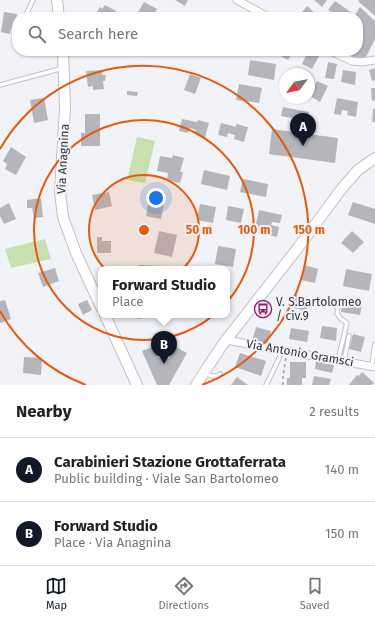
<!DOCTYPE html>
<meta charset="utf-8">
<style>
body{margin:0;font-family:"Fira Sans",sans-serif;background:#f6f6f6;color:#222}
.compass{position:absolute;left:279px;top:68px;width:36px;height:36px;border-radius:50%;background:#fff;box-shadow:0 1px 3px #0004;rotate:238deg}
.you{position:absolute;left:156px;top:198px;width:14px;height:14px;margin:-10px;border:3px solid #fff;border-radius:50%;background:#1a73e8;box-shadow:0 0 0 6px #1a73e833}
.badge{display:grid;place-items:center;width:26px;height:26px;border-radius:50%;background:#111827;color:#fff;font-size:13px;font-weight:700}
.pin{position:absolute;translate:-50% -33px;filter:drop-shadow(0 1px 2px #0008)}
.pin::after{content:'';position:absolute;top:21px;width:14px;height:12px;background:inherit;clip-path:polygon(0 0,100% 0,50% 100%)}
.popup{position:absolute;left:98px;top:266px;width:132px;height:52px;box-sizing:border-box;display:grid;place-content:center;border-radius:8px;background:#fff;filter:drop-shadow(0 1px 3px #0005);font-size:13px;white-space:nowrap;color:#767676}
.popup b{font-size:15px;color:#222}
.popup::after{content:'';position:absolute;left:50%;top:100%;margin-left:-8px;border:8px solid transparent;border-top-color:#fff}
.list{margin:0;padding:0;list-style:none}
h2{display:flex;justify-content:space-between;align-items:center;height:52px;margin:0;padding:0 16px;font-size:17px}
h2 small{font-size:13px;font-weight:400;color:#767676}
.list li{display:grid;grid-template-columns:26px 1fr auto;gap:12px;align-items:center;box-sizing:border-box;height:64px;padding:0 16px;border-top:1px solid #e0e0e0}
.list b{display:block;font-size:15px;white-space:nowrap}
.list p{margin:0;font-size:13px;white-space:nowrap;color:#767676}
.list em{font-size:13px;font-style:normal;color:#767676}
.icon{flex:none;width:22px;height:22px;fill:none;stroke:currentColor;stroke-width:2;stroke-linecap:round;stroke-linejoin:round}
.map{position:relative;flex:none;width:375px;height:385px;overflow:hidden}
.search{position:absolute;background:#fff;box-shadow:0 1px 3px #0004;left:12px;right:12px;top:12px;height:44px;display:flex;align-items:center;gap:10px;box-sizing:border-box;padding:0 14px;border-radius:16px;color:#767676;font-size:15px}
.sheet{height:180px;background:#fff}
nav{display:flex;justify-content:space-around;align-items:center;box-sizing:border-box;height:56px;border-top:1px solid #e0e0e0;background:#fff;font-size:11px;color:#767676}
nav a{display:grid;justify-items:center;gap:2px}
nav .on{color:#111827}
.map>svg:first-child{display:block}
</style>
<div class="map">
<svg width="375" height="385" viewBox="0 0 375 385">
<rect width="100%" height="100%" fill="#f2f3f8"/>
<!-- green -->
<path fill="#c8e0b0" d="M137,137l18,4 -10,42 -18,-3z
M45,239l6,20 -40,9 -6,-19z"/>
<!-- building -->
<path fill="#b5b6bb" d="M175,0h13l-3,6z
M314,0h13l-5,7z
M360,0h15v16l-17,-15z
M335,1l17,12 -3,4h-11l-10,-7z
M144,2l13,7 -5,8h-17z
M105,5l11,6 -4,6h-18l6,-10 2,2z
M307,6l10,9 -2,2h-17z
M360,7l15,14v18l-10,20h-5l-11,-3 -11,-5h20v-34h-4z
M4,12l13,2 -2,14h-4l-1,6 -9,-2z
M272,51h21l-5,9z
M308,51h2l9,5 -7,13 -10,-5z
M250,60l26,4 -2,16 -26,-5z
M328,62l9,2 -3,15 -9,-1z
M375,68v12l-3,1 -3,-11z
M297,69l9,5h-12z
M102,70v5h3l1,1 -1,5h-2l1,8 -11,1v-4l-5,1 -2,-16z
M343,70l13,2 -1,13 -14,-3z
M190,74l11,4 -6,16 -11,-4z
M317,81l11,5 -8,16 -10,-6z
M239,84l23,4 -3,15 -23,-3z
M371,88h4v12l-3,1z
M127,91l11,1 -1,4 -10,-1z
M44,98l4,22 -14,3 -4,-23z
M337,98l21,4 -2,15 -9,-2 1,-4 -6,-1 -1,5 -7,-1z
M283,107l26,5 -1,9 -27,-5z
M373,109h2v13h-3z
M85,114h15v32h-19v-13h4z
M182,119l15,3 1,-2 11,3 -4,14 -10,-3 1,-4 -6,-2 -2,5 -9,-2z
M221,123l15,4v-3l12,3 -4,15 -10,-3 1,-4 -7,-2 -1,4 -9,-2z
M272,129l66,9 -3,25 -66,-9z
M11,147l15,10 -10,18 -11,-6 2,-5 -4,-3z
M173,155l11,3 -4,14h3l-3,11 -13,-3 1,-7 -11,-2 3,-15 12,2z
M204,170l26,6 -3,14 -26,-6z
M243,179l25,5 -2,13 -26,-5z
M109,192l3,14 -17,4 -3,-15z
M41,198l2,19 -9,1 -2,-10h-5v-8z
M149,200l15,3 -3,16 -15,-3z
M353,202l22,7v15l-27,-9z
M9,203l7,16 -12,5 -4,-8v-8z
M200,204l16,3 -3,16 -16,-3z
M228,206l16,3 -3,14 -15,-3z
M259,210l23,5 -2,8 -8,-1 -1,3 8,2 -2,10 -23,-5z
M159,231l18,4 -5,22 -18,-4z
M352,231l12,11 -11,11 -12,-10z
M97,237h5v4h9v12h-14z
M218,246l18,3 -3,18 -18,-3z
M139,265l22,1v3h-22z
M305,265l13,4 -3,14 -14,-3z
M122,266v3h-16v-2z
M55,268l4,13 -16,6 -5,-14z
M346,269l26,5 -3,17 -26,-5z
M294,294l15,5 -3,12 -16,-4z
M5,300l6,19 -11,4v-22z
M87,300l5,10 -9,5 -5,-11z
M343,301l19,4 -2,10 -19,-3z
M136,315h18v1l-17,3z
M322,326l15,2 -1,13 -16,-3z
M256,327l15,4 -4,15 -15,-5z
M291,328l18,3 -2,11 -18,-3z
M353,334l12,3 -4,15 -12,-3z
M155,346l1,3 2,-1 3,7 -4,2 1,1 2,-1 7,1 2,1 1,-2 -3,-2 2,-5 4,2 1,-2h-1l1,-4 13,7 -18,32h-12l-15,-34z
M240,353l26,8 -5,15 -26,-9z
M24,357l18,1 -1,17 -18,-2z
M316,361l18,4 -2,8 -17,-4z
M290,362h16v16h-4v7h-15v-7h3z
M362,372l12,11 -2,2h-23l8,-10 2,1z
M314,376l17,3 -2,6h-17z
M237,377l11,8h-17z"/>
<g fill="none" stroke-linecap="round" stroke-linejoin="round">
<!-- service casing -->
<g stroke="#c1c1c6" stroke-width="5.5">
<path id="service" d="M25,17l8,-17
M0,85l63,-17
M338,360l9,-37 -7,-5 -3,-5 2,-12
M344,361l5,-25
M372,366l3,-22
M205,372l6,4h6l3,-2
M266,385l9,-18 7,-16"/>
</g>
<!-- minor casing -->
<g stroke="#c1c1c6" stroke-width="9">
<path id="minor" d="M237,0l31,17
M331,51l21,10 9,1 14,-2
M226,340l149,27"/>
</g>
<!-- secondary casing -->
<g stroke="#c1c1c6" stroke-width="12">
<path id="secondary" d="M57,0l2,17
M63,51l2,57 -5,84 3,25 13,36 25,54
M105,315l32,70
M196,385l27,-41 74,-95 46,-62 15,-17 17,-12"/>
</g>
<!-- path -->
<path stroke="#9f9fa3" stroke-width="1.5" stroke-dasharray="3 3" stroke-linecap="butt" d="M283,385v-9l3,-19"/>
<!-- service -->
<use href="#service" stroke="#fff" stroke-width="3.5"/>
<!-- minor -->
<use href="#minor" stroke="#fff" stroke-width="7"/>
<!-- secondary -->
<use href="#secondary" stroke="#fff" stroke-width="10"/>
</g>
<!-- distance rings -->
<circle cx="144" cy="230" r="55" fill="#e8590c" fill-opacity=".12"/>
<g fill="none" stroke="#e8590c" stroke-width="2">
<circle cx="144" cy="230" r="55"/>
<circle cx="144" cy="230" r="110"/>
<path d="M86 385A165 165 0 0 1 0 311M0 149A165 165 0 1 1 202 385"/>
</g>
<!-- icons -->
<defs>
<g id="bus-ring" transform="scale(0.9)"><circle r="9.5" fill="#f2f3f8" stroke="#911774" stroke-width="1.5"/><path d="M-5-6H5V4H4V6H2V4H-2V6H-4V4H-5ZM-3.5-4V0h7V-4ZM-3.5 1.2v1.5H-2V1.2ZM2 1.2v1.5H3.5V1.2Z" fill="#911774"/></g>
</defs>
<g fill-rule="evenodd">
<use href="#bus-ring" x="263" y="309"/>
</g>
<g text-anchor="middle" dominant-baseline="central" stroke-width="4" stroke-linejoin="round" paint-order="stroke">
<!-- street labels -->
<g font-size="12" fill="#363638" stroke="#f2f3f8">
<text transform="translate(63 159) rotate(-87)">Via Anagnina</text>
<text transform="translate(300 353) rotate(10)">Via Antonio Gramsci</text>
</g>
<!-- poi labels -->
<g font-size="12" fill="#363638" stroke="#f2f3f8" text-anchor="start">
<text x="276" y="302">V. S.Bartolomeo<tspan x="276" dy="14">/ civ.9</tspan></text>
</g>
</g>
<circle cx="144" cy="230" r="6" fill="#e8590c" stroke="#f2f3f8" stroke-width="2"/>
<g font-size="12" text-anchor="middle" font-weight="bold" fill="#e8590c" stroke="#f2f3f8" stroke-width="4" stroke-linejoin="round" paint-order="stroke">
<text x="199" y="234">50 m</text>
<text x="254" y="234">100 m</text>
<text x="309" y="234">150 m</text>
</g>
</svg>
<svg class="compass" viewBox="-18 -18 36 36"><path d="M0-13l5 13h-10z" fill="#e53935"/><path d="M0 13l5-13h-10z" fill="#767676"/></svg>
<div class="you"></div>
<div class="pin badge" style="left:303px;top:146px">A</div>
<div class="pin badge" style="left:164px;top:364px">B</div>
<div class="popup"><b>Forward Studio</b>Place</div>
<div class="search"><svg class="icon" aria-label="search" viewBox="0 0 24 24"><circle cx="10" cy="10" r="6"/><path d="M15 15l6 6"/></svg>Search here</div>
</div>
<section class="sheet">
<h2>Nearby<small>2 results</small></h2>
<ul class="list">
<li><span class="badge">A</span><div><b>Carabinieri Stazione Grottaferrata</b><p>Public building · Viale San Bartolomeo</p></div><em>140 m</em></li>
<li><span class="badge">B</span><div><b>Forward Studio</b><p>Place · Via Anagnina</p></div><em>150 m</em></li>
</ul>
</section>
<nav>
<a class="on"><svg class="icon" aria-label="map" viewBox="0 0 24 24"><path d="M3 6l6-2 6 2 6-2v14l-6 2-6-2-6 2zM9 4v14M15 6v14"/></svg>Map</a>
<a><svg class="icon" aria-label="directions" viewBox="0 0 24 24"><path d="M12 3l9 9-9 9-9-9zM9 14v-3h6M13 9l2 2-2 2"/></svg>Directions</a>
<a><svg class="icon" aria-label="saved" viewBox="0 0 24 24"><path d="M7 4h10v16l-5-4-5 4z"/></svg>Saved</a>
</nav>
